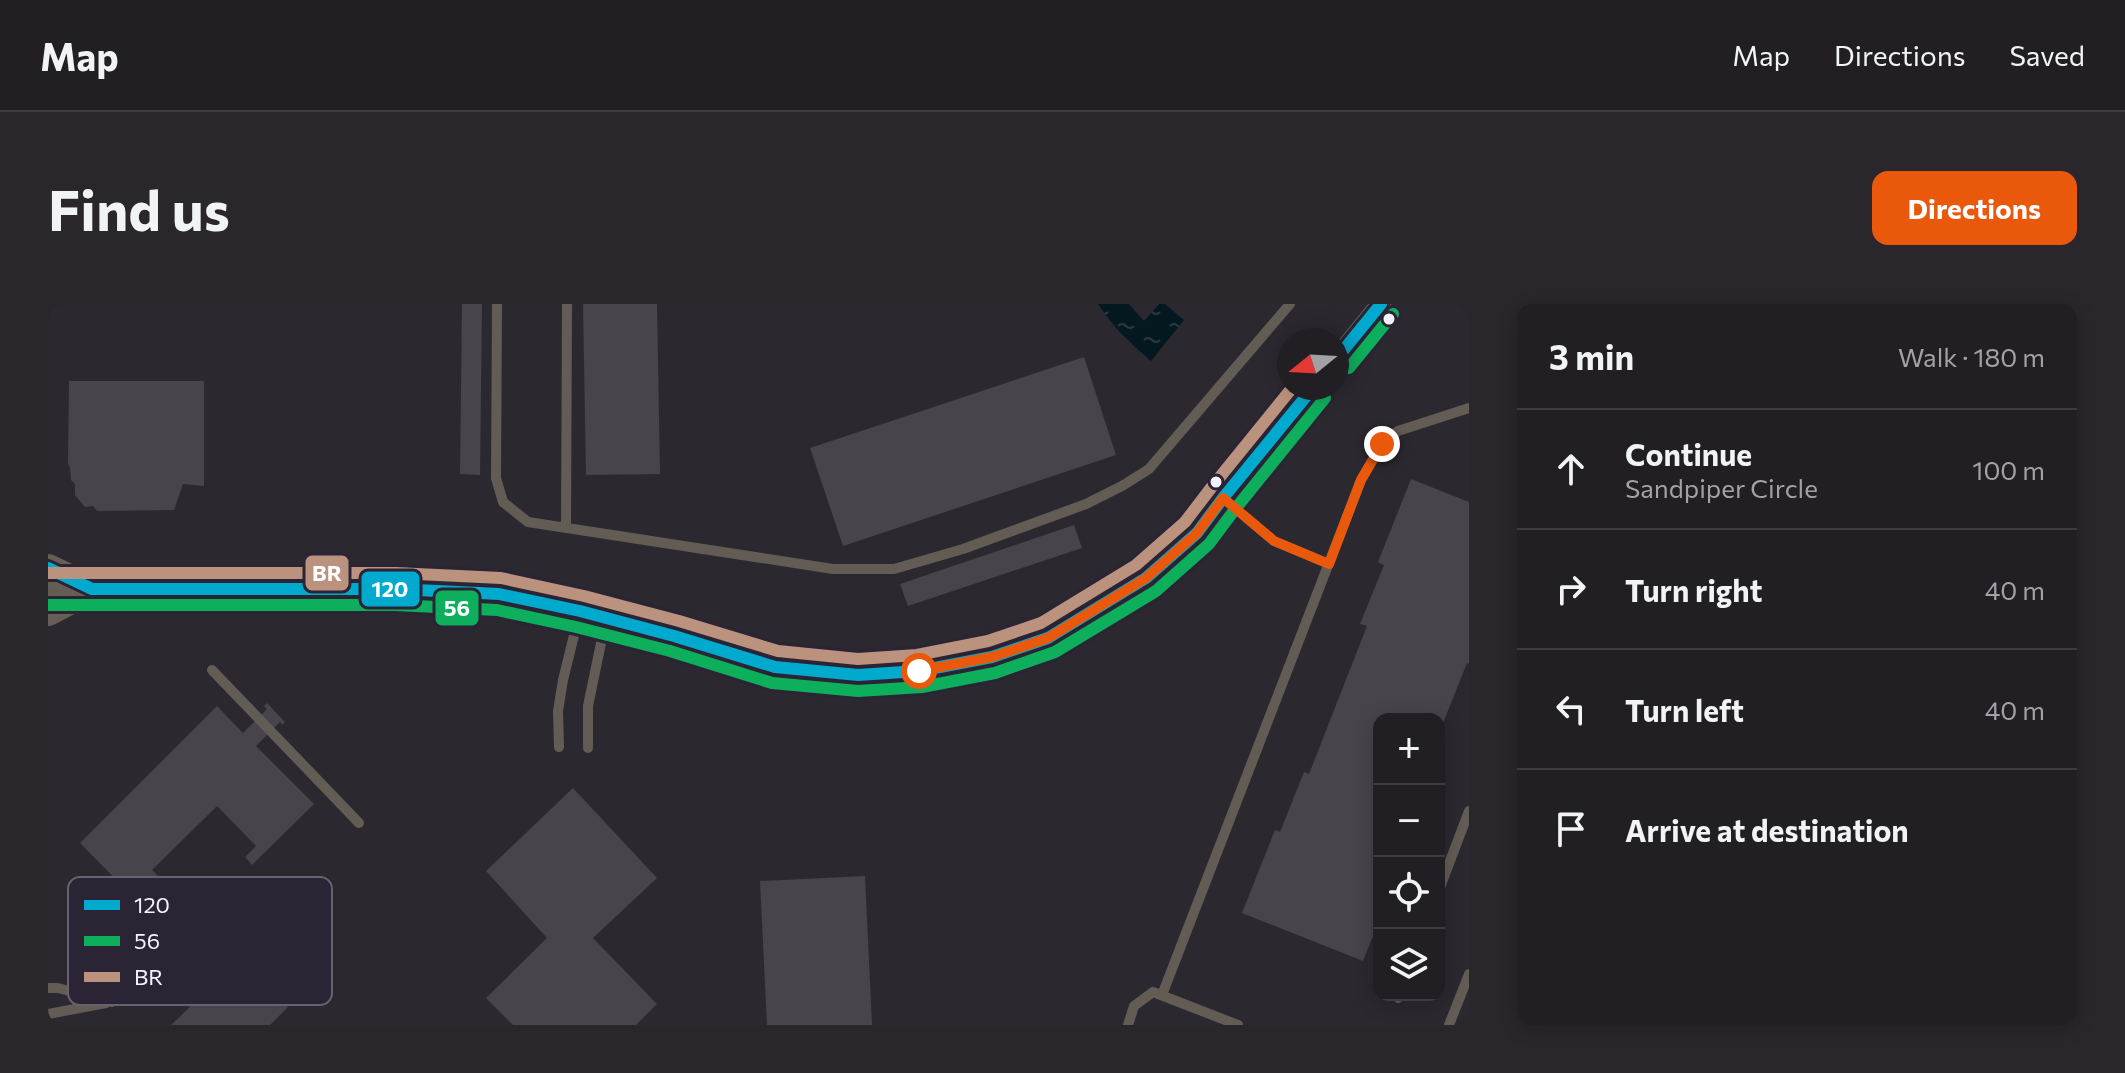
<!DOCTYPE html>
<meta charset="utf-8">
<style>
body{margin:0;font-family:Commissioner,sans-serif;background:#29272c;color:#f1f3f6}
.controls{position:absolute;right:24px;bottom:24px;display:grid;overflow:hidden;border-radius:16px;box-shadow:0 4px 20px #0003}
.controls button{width:72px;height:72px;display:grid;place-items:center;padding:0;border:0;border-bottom:2px solid #3e3c41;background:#211e24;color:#f1f3f6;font:40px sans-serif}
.compass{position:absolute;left:1229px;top:24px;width:72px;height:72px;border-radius:50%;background:#211e24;box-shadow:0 4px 20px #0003;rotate:252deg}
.stop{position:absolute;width:24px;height:24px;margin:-18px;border:6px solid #ea580c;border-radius:50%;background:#fff}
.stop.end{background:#ea580c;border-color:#fff;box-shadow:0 2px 8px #0008}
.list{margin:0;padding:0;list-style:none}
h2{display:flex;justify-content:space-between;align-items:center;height:104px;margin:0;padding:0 32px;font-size:34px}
h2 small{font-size:26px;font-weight:400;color:#a2a2a6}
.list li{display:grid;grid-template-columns:52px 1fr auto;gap:24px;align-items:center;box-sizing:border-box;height:120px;padding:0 32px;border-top:2px solid #3e3c41}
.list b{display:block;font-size:30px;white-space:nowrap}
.list p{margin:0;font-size:26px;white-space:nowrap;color:#a2a2a6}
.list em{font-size:26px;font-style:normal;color:#a2a2a6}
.icon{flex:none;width:44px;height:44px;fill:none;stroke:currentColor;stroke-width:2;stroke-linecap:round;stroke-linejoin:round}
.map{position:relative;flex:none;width:1421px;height:721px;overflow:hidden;border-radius:16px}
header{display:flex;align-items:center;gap:48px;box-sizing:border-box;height:112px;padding:0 40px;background:#211e24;border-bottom:2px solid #3e3c41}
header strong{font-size:38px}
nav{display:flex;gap:44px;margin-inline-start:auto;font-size:28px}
.intro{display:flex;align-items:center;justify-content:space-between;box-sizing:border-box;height:192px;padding:0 48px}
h1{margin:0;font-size:56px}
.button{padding:20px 36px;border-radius:16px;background:#ea580c;color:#fff;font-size:28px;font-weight:700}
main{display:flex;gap:48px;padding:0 48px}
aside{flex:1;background:#211e24;border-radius:16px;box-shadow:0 4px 20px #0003}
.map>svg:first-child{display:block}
</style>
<header>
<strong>Map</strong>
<nav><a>Map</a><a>Directions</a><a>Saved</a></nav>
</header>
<div class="intro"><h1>Find us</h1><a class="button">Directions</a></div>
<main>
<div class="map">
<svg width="1421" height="721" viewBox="0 0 1421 721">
<defs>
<pattern id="water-ripples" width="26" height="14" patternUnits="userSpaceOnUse" patternTransform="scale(2)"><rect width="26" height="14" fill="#041820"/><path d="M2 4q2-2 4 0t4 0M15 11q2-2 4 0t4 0" fill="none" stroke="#293a41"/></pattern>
</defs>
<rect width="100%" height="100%" fill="#2c2830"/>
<!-- water -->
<path fill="url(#water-ripples)" d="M1050,0h31l15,17 15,-17h6l19,16 -33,41c-20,-17 -39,-35 -53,-57z"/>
<!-- building -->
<path fill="#47444b" d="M414,0h20l-2,171 -20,-1z
M535,0h74l3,170 -74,1z
M1036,53l32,98 -273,91 -33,-98z
M21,77h135v105l-21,-2 -9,26 -77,1 -4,-5 -8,1 -10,-12v-11l-4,-4 -1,-12 -2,-5z
M1363,175l58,23v162l-2,-1 -28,70v-14h-60v202l-16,40 -121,-48 33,-83 5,2 24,-60 5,2 58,-148 -7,-2 24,-59 -6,-3z
M1026,221l8,23 -174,58 -8,-22z
M219,399l18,19 -3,3 -2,-3 -24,24 58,58 -62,61 -7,-8 11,-11 -39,-40 -65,64 136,137 -18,18h-99l19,-18 -58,-58 27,-26 -79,-80 137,-137 26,27 24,-24 -3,-3z
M525,484l84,90 -64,60 64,66 -21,21h-123l-27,-27 61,-60 -61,-67z
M817,572l7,149h-105l-7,-144z"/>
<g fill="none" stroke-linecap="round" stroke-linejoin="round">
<!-- service -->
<path stroke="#625c54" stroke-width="10" d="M449,0l-1,174 7,24 25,20 305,47h61l69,-20 123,-45 36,-18 27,-17 141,-165
M1175,194l51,43 55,23
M518,223l1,-223
M164,366l147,153
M511,443l-1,-36 5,-31 17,-69
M540,444v-42l18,-87
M1391,586l30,-79
M0,684h10l54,14
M1114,691l199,-515 21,-36 16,-13 71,-23
M1350,694l1,-3
M0,710l58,-11
M1080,721l6,-19 19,-14 85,33
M1401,721l20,-51"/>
<!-- minor -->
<path stroke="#625c54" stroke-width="20" d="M1289,54l44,-54
M0,285h348l103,5 81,17 94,25 101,31 83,8 61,-4 73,-14 56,-19 98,-60 51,-45 26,-35 90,-110"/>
<!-- secondary -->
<path stroke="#665e55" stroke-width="28" d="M0,264l44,21
M0,308l44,-23"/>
<!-- bus-1 casing -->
<g stroke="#2b2434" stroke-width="18">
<path id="bus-1" d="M1289,54l44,-54
M0,264l44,21h304l103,5 81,17 94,25 101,31 83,8 61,-4 73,-14 56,-19 98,-60 51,-45 26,-35 90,-110"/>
</g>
<!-- bus-2 casing -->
<g stroke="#2b2434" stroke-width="18">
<path id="bus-2" d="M1301,64l44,-54
M0,301h348l101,5 79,17 94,24 102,32 86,8 64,-4 73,-14 60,-21 101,-61 53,-47 27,-36 89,-110"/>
</g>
<!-- bus-3 casing -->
<g stroke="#2b2434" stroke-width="18">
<path id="bus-3" d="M0,269h348l105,5 83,18 95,25 99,30 80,8 59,-4 71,-14 53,-18 95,-58 49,-43 26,-34 81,-100"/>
</g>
<!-- bus-1 -->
<use href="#bus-1" stroke="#00a9ce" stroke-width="12"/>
<!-- bus-2 -->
<use href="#bus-2" stroke="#0daf5c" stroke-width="12"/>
<!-- bus-3 -->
<use href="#bus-3" stroke="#ba927d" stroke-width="12"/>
</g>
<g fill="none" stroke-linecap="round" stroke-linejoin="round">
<!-- route -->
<path stroke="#ea580c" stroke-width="10" d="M871,367l73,-14 56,-19 98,-60 51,-45 26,-35 51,43 55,23 32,-84 21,-36"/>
</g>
<!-- markers -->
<g fill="#f6f1fc" stroke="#2b2434" stroke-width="3">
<circle cx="1341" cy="15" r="7"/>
<circle cx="1168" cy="178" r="7"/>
</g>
<!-- legend -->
<rect x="20" y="573" width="264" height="128" rx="12" fill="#2b2434" stroke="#686270" stroke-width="2"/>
<rect x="36" y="596" width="36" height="10" fill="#00a9ce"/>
<rect x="36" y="632" width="36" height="10" fill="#0daf5c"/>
<rect x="36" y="668" width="36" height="10" fill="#ba927d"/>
<g font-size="22" fill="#f6f1fc">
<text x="86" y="609">120</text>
<text x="86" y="645">56</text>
<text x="86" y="681">BR</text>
</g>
<g stroke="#2b2434" stroke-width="3">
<rect x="256" y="250" width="46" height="38" rx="8" fill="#ba927d"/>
<rect x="312" y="266" width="61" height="38" rx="8" fill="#00a9ce"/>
<rect x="386" y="285" width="46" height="38" rx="8" fill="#0daf5c"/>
</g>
<g font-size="22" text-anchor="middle" font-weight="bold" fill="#fff">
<text x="279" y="277">BR</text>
<text x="342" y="293">120</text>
<text x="409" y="312">56</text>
</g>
</svg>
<div class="controls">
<button>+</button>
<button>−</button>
<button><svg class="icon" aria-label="locate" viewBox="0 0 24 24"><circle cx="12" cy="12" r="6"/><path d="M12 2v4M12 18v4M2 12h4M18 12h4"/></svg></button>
<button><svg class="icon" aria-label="layers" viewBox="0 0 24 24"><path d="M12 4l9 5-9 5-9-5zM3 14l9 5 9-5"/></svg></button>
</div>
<svg class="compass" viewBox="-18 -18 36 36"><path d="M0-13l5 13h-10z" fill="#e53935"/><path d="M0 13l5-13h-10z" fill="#a2a2a6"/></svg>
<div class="stop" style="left:871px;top:367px"></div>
<div class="stop end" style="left:1334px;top:140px"></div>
</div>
<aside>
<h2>3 min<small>Walk · 180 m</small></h2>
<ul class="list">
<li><svg class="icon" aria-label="ahead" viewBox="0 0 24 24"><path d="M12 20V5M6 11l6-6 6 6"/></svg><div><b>Continue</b><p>Sandpiper Circle</p></div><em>100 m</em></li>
<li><svg class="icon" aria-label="right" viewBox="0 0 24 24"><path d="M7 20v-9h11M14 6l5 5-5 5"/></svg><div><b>Turn right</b></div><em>40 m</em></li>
<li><svg class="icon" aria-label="left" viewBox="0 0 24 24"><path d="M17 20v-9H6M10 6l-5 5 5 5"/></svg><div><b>Turn left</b></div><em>40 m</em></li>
<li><svg class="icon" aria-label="arrive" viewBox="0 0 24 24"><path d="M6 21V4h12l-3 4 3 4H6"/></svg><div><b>Arrive at destination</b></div></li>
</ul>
</aside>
</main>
